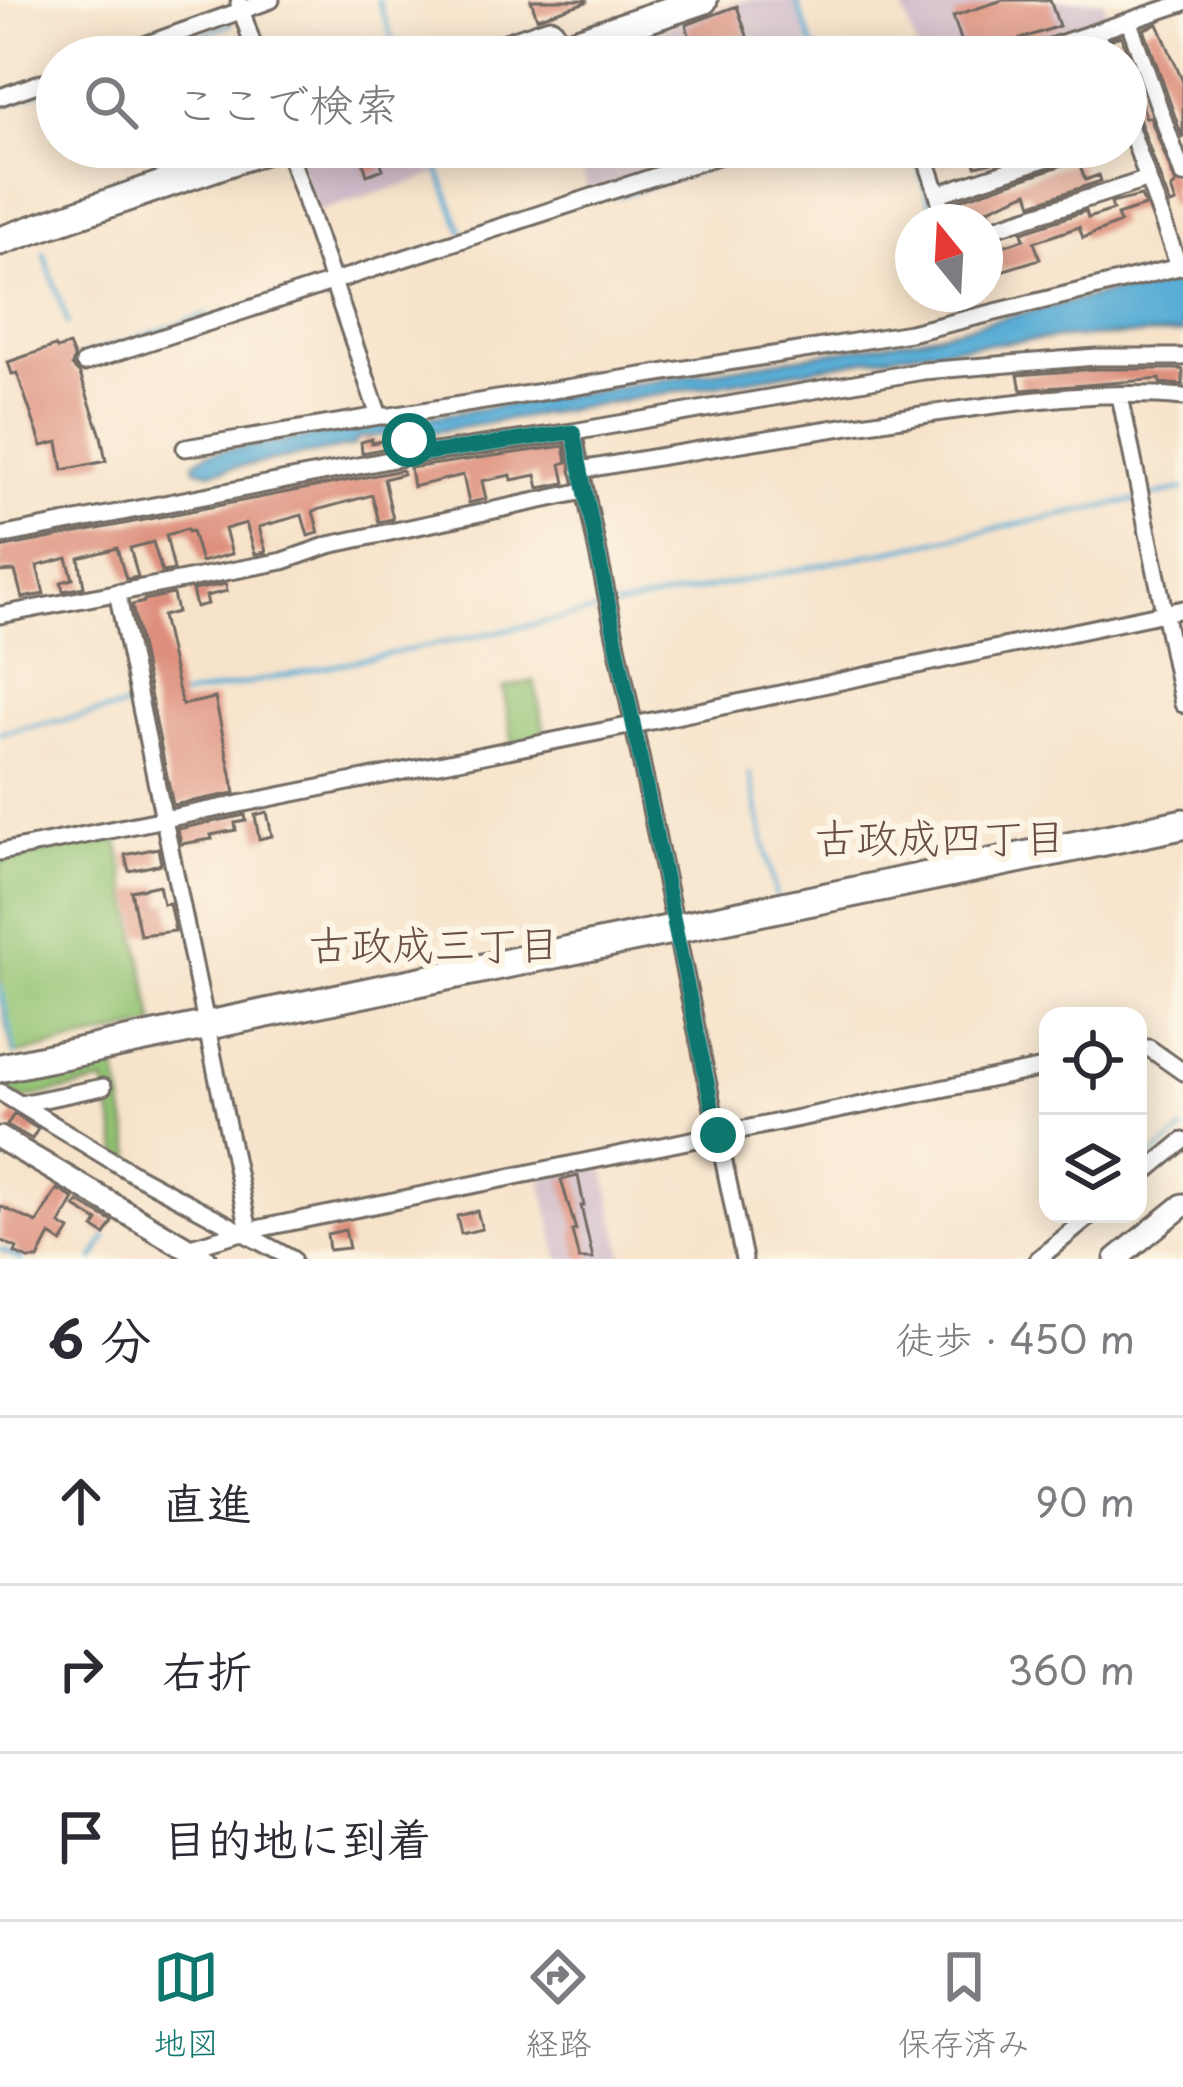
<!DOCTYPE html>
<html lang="ja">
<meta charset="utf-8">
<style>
body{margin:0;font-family:"Playpen Sans","Klee One",sans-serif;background:#f2f2f3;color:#2b2b33}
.controls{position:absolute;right:36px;bottom:36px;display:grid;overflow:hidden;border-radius:24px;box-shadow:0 6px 30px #0003}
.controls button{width:108px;height:108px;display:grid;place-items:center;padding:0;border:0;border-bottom:3px solid #e1e1e2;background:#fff;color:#2b2b33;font:60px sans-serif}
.compass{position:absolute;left:895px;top:204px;width:108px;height:108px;border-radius:50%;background:#fff;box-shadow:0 6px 30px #0003;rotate:342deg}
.stop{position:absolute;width:36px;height:36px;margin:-27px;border:9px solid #0f766e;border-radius:50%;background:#fff}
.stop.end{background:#0f766e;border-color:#fff;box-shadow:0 3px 12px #0008}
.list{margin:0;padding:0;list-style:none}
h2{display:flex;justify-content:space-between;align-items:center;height:156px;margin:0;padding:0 48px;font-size:51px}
h2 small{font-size:39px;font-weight:400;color:#7c7c81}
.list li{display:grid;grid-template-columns:78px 1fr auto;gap:36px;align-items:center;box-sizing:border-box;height:168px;padding:0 48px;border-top:3px solid #e1e1e2}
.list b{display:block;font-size:45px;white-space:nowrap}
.list em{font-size:39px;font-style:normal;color:#7c7c81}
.icon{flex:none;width:66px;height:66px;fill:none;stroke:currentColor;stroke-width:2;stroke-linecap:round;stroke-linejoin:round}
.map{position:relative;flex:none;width:1183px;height:1259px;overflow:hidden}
.search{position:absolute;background:#fff;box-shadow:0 6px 30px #0003;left:36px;right:36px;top:36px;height:132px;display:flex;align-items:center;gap:30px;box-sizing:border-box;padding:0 42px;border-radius:66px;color:#7c7c81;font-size:45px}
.sheet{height:660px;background:#fff}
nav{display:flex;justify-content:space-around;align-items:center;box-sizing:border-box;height:168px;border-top:3px solid #e1e1e2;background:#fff;font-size:33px;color:#7c7c81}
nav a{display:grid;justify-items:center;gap:6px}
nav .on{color:#0f766e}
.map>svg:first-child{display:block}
</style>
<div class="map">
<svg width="1183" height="1259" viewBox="0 0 1183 1259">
<rect width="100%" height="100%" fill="#fcf5e5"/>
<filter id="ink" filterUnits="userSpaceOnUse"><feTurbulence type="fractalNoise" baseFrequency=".00833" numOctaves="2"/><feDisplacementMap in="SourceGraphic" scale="24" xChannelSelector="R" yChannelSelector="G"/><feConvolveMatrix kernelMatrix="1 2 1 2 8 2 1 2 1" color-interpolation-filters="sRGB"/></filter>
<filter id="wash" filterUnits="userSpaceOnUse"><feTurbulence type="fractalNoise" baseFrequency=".004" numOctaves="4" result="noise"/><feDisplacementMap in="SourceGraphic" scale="48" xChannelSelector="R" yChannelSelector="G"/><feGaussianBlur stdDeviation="2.7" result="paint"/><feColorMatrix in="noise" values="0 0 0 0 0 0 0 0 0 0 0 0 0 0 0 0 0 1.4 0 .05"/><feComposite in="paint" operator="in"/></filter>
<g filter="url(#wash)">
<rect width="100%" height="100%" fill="#f7e3ca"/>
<!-- industrial -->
<path fill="#d1bdcb" d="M746,0h47l16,44 -40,13h-192z
M900,0h203l7,21 -109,36h-81z
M315,147h113l11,27 -123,38 -21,-58z
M573,147h136l2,6 -122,39z
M604,1165l20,94h-65l-18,-81z"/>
<!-- green -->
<path fill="#92c372" stroke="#5e774e" stroke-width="3" d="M534,681l12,57 -33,6 -10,-56z
M117,837l38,188 -142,30 -13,-59v-135z
M114,1055l20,111 -14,-10 -15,-74 -83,17 -15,-10 3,-13z"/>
<!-- water -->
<path fill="#5aadd5" stroke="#426c80" stroke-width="3" d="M1183,275v58l-125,5 -128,11 -514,86 -15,-2 -43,5 -5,8 -143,26 -15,-4 -1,-6 14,-9 715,-116z"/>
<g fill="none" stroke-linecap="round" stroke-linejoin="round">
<!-- stream -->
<path stroke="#5aadd5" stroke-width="4.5" d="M378,0l21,57
M796,0l21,57
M140,57l91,-33
M0,107l57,-21
M430,147l32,85
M912,147l24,75
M618,196l155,-49
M44,253l24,71
M960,294l4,12
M81,356l126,-41
M1146,497l37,-8
M616,607l519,-107
M175,698l423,-87
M0,733l132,-27
M750,774l26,122
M0,985l15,69
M1138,1168l45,-37
M0,1249l21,10
M93,1259l13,-22"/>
</g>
<g id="blocks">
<!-- building -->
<path fill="#de907e" d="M531,0h56v2l-50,16z
M1003,0h47l9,26 -92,31 -14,-41z
M737,6l17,51h-58l-10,-32z
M1158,24l25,58v57l-39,-110z
M1121,36l21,58 -3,1 7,23 4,-1 26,67 -5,5 5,14 -6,2 -33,-92 -9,-8 -2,-6v-42h-9l-6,-18z
M122,147h43v2l-38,13z
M358,147h18l7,22 -16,6z
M935,147h70l4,11 -33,8 -3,-9 -32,8z
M1078,160l7,20 14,-5 2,6 -69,23 -4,-12 -40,17 3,8 -11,3 -5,-13 -18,6 -4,-11z
M1141,196l4,10 -28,9 3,8 -37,15 -4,-11 -45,15 6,17 -55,17v-24l39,-13 -2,-7 64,-21 2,7 25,-8 -2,-7z
M69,345l5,12 -2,9 8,8 21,62 5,25 -43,9 -5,-28 -16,4 -25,-73 -5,1 -4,-12 47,-16 2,3z
M1096,369h84l3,1v15l-23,-2v-4l-139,11 -3,-15z
M372,439v4l21,-4 4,7 -35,7 -1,-11z
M564,446l3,16 -6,2 4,19 -26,5 -3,-13 -24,5 -1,-5 -29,6 4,18 -17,4 -6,-28 -50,12 -3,-19z
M402,470l1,4 -19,5 9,40 -14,3 -7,-27 -59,16 6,22 -11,3 -6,-21 -43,12 7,25 -11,2 -9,-31 -21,6 7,25 -31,8 -9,-31 -4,1 -1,-3 -21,6 8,35 -12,2 -9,-30 -23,6 8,29 -12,2 -9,-31 -38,10 5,29 -21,4 -2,-9 12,-3 -6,-21 -30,8 7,28 -5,1 -17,3 -7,-27 -15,1v-24z
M226,584l1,7 -21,5 2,8 -12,3 -4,-17z
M173,594l4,18 -15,4 20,89 33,-7 20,95 -62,12 -41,-200 12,-3v-2z
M267,812l5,24 -13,3 -4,-24z
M245,815l1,6 -11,2 1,7 -25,5 1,4 -31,5 -3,-15z
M158,848l3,16 -32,7 -4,-16z
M159,885l4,19 6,-1 6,28 -35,4 -9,-44z
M14,1114l24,15 -6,10 -25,-14z
M578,1176l6,30h-3l12,53h-14l-7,-28 4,-1 -15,-50z
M57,1189l17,10 -14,25 10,6 -8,13 -12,-8 -12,24h-10l-13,-6 2,-5 -17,-8v-34l37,17z
M78,1202l35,20 -8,13 -11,-7 4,-7 -23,-14z
M477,1211l5,18 -21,5 -4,-18z
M345,1230l4,18 -20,2 -2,-16z"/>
</g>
</g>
<g filter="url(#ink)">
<use href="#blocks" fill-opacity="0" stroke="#726b63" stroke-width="3"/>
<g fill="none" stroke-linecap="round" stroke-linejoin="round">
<!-- street casing -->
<g stroke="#726b63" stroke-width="21">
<path id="street" d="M239,3l18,54
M1129,22l54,153
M1096,32l9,25
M111,57l160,-57
M1020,57l163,-54
M0,97l57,-20
M1126,117l53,150
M922,147l25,75
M290,156l89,260h12l18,24 5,15
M938,194l143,-47
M985,231l163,-52
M84,363l661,-216
M1120,396l63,308
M391,416l519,-83 273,-67
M573,432l171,827
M185,448l194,-32
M580,470c119,-20 237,-40 355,-57 82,-11 165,-24 248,-16
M0,536l414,-81 159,-23 350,-61 173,-14h87
M117,592l132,639
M0,615l283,-54 46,-16 255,-54
M0,852l633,-127 550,-116
M1138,1048h11l34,24
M0,1062l1183,-245
M0,1074l1183,-243
M0,1092l134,82 158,85
M20,1104l83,-17
M1138,1178l45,-37
M187,1248l55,-16 806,-165
M1038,1259l55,-45"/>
</g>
<!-- secondary casing -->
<g stroke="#726b63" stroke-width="27">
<path id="secondary" d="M0,1138l205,121
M1116,1259l67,-54"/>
</g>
<!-- highway casing -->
<g stroke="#726b63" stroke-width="33">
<path id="highway" d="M480,57l70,-24
M533,57l170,-57
M0,241l272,-94"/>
</g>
<!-- street -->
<use href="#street" stroke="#fff" stroke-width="15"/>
<!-- secondary -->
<use href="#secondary" stroke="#fff" stroke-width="21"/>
<!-- highway -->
<use href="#highway" stroke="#fff" stroke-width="27"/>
</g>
</g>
<g fill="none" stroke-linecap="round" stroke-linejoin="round" filter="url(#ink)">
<!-- route -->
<path stroke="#0f766e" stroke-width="15" d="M409,440l5,15 159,-23 145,703"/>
</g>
<g text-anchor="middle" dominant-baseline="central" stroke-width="12" stroke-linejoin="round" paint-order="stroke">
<!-- neighbourhood labels -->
<g font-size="42" fill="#6a4e48" stroke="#fcf5e5">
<text x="940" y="835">古政成四丁目</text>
<text x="434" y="942">古政成三丁目</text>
</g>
</g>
</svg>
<div class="controls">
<button><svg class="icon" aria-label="locate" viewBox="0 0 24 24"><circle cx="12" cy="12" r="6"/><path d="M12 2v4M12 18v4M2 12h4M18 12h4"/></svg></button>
<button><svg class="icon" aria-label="layers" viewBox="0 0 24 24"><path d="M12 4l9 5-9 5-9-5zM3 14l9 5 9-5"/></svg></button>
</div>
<svg class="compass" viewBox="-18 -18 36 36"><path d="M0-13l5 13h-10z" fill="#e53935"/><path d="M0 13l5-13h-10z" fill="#7c7c81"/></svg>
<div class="stop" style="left:409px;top:440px"></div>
<div class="stop end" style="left:718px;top:1135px"></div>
<div class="search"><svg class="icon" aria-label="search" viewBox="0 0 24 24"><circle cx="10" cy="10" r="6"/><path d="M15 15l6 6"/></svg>ここで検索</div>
</div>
<section class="sheet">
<h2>6 分<small>徒歩 · 450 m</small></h2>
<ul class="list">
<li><svg class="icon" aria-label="ahead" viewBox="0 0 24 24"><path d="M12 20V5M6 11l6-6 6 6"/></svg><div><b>直進</b></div><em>90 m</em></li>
<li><svg class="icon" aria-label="right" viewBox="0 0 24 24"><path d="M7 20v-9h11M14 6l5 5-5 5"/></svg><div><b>右折</b></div><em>360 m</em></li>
<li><svg class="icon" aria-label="arrive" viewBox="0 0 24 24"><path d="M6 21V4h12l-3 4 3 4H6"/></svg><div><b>目的地に到着</b></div></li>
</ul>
</section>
<nav>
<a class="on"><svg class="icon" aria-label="map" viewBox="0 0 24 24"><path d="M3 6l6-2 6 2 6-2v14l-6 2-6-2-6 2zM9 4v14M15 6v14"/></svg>地図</a>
<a><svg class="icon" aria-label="directions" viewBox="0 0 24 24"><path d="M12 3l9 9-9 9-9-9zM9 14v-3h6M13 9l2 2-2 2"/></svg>経路</a>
<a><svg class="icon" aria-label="saved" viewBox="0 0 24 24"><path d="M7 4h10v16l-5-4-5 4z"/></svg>保存済み</a>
</nav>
